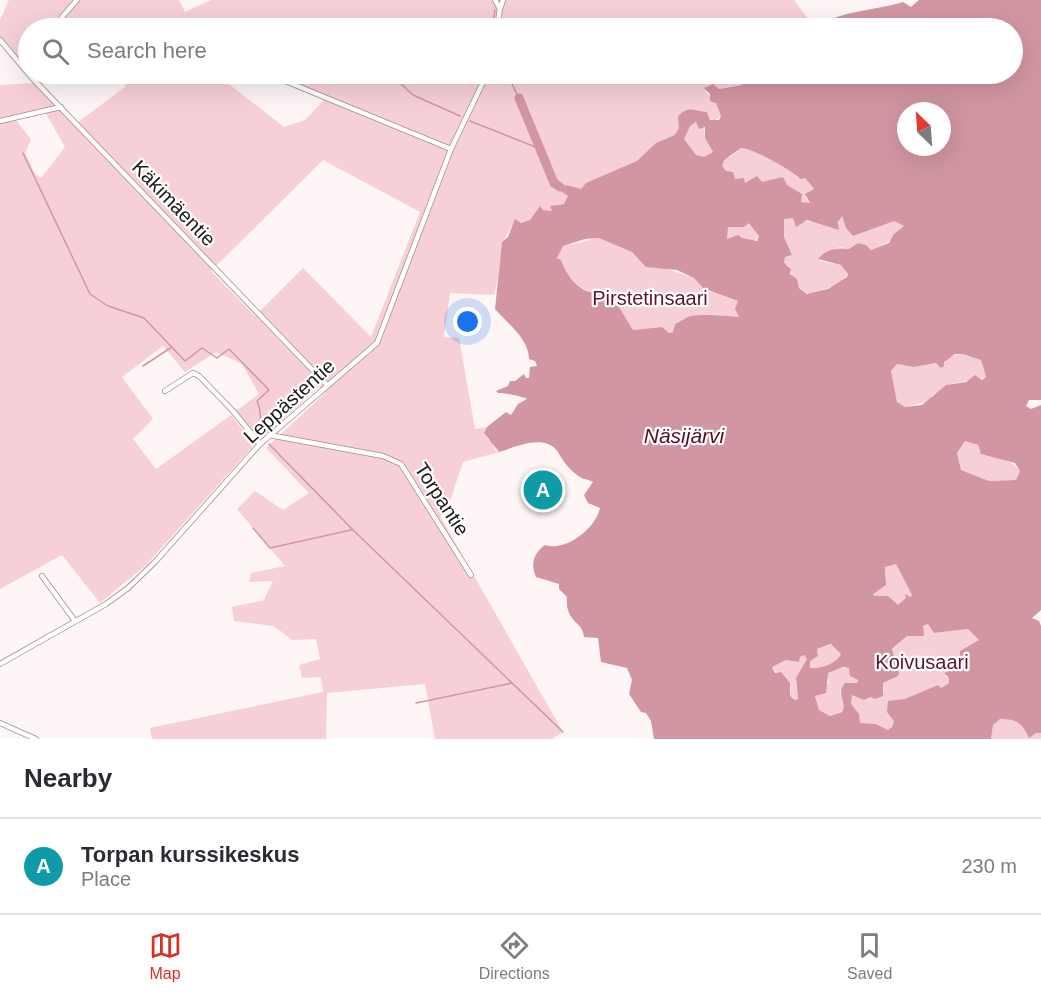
<!DOCTYPE html>
<meta charset="utf-8">
<style>
body{margin:0;font-family:Arial,sans-serif;background:#f2f2f3;color:#2b2b33}
.compass{position:absolute;left:897px;top:102px;width:54px;height:54px;border-radius:50%;background:#fff;box-shadow:0 6px 24px #0002;rotate:335deg}
.you{position:absolute;left:468px;top:322px;width:21px;height:21px;margin:-15px;border:4px solid #fff;border-radius:50%;background:#1a73e8;box-shadow:0 0 0 9px #1a73e833}
.badge{display:grid;place-items:center;width:39px;height:39px;border-radius:50%;background:#d93025;color:#fff;font-size:20px;font-weight:700}
.pin{position:absolute;translate:-50% -50%;border:3px solid #fff;box-shadow:0 2px 6px #0006}
.list{margin:0;padding:0;list-style:none}
h2{display:flex;justify-content:space-between;align-items:center;height:78px;margin:0;padding:0 24px;font-size:26px}
h2 small{font-size:20px;font-weight:400;color:#7c7c81}
.list li{display:grid;grid-template-columns:39px 1fr auto;gap:18px;align-items:center;box-sizing:border-box;height:96px;padding:0 24px;border-top:2px solid #e1e1e2}
.list b{display:block;font-size:22px;white-space:nowrap}
.list p{margin:0;font-size:20px;white-space:nowrap;color:#7c7c81}
.list em{font-size:20px;font-style:normal;color:#7c7c81}
.icon{flex:none;width:33px;height:33px;fill:none;stroke:currentColor;stroke-width:2;stroke-linecap:round;stroke-linejoin:round}
.map{position:relative;flex:none;width:1041px;height:739px;overflow:hidden}
.search{position:absolute;background:#fff;box-shadow:0 6px 24px #0002;left:18px;right:18px;top:18px;height:66px;display:flex;align-items:center;gap:15px;box-sizing:border-box;padding:0 21px;border-radius:33px;color:#7c7c81;font-size:22px}
.sheet{height:174px;background:#fff}
nav{display:flex;justify-content:space-around;align-items:center;box-sizing:border-box;height:84px;border-top:2px solid #e1e1e2;background:#fff;font-size:16px;color:#7c7c81}
nav a{display:grid;justify-items:center;gap:3px}
nav .on{color:#d93025}
.map>svg:first-child{display:block}
</style>
<div class="map">
<svg width="1041" height="739" viewBox="0 0 1041 739">
<rect width="100%" height="100%" fill="#fdf5f6"/>
<!-- green -->
<path fill="#f7d0d7" fill-rule="evenodd" d="M9,0h170l6,12 26,-12h583l21,28h-328l-37,-9 -3,9h-419v46h16l-6,5 40,43 47,-35 -1,-13h92l68,53 21,-7 21,-22 -59,-24h481l-6,11 -37,6 11,12 5,13 -7,5 -4,-2 -3,-7 -17,14 6,-4 8,5 1,11 8,14 17,5 11,-9h7l57,30 9,11 -9,8 6,7 -10,-2 2,19 36,4v-8l2,-1 15,19 17,-8 21,-6 10,5c-8,12 -19,19 -33,24l-5,-5 -8,-2 -9,6 -9,-2 -21,9 1,5 21,4 7,9 -10,11 -28,9c-14,-5 -18,-15 -20,-28l-6,-2 1,-7 7,-2 -8,-18 -25,-1 -25,24h-16l-137,-70 -7,-1 -10,15 -13,2 2,5 -10,-1 -13,10 -9,3 -6,-3c-3,8 -12,19 -13,26 -3,16 -3,33 -8,49l-44,-2 -6,44 15,1 16,91 12,-2 -3,6 4,7 4,1 3,9 4,2 -36,10 -17,51 -6,3 123,216 -11,7h-117l-10,-55 -98,9 -1,46h-174l-2,-11 173,-36 -2,-15 -19,1 -3,-13 21,-6 -4,-20 -24,1 -18,-14 -40,-5 -2,-14 32,-7 9,-19 -24,1 2,-9 34,-7 -48,-57 18,-18 28,19 26,-17 -43,-45 59,-55 -6,-6 -57,51h-5l-21,-27 23,-17 -17,-30 -26,-12 -31,20 -22,-26 -41,31 31,42 -20,20 23,30 75,-54 24,29 -109,121 -46,38 -38,-48 -62,34v-504l33,-2 -33,-39v-24zM45,112l20,35 -24,31 -6,-4 -10,-21 6,-13 -15,-20zM323,160l97,52 -49,125 -68,-69 -48,48 -44,-45z
M617,229l48,39 29,10 9,10 36,13v16c-10,-1 -42,-4 -50,0 -6,2 -9,5 -14,7l-1,8 -5,1 -7,-6 -29,3 -20,-33c-26,-4 -42,-10 -52,-37l-4,-2 5,-12c19,-3 38,-8 55,-17z
M963,353l18,7 5,17 -40,8 -3,5 -11,5 -3,6 -24,6 -8,-5 -6,-31 6,-7 17,3 23,-4 4,5c4,-11 12,-12 22,-15z
M965,441l13,4 1,6c15,7 32,7 41,20l-4,9 -27,1 -28,-11 -4,-17z
M890,564h6l16,31 -14,10 -14,-9h-10l-1,-2 13,-15 -1,-12z
M928,624l6,9 34,-4 11,11 -19,11v9l-11,8 1,3 -5,5 4,2v5l-9,5 -4,-2c-21,11 -28,9 -45,29l3,6 -2,6 -4,3 -12,-6 -16,-1 -1,-9 -8,-10 1,-10 16,3 16,-5 -1,-9 10,-5 3,-9 -4,-19 15,-14h16v-10z
M834,644l7,10c-5,10 -20,15 -31,15v-8l8,-5 -1,-7z
M804,655l3,4 -11,24 2,16 -3,1 -5,-4 1,-9 -19,-20 14,-7 13,2 1,-5z
M841,668h8l9,12 -1,3h-11l-6,8 4,15 -2,5 -12,5 -11,-6 -4,-14 6,-4 8,-10 -3,-6 2,-3z
M1000,719h14l27,14v6h-50l2,-14z"/>
<!-- water -->
<path fill="#d196a1" fill-rule="evenodd" d="M919,0h122v400h-12l-3,6 5,3 10,-4v205l-9,8 7,3 2,5v107h-5l-7,5c-7,-15 -12,-19 -29,-19l-7,6 -2,14h-337l-3,-18 -5,-8 -5,-1 -12,-18 3,-14 -5,-12 -26,-6 -3,-24 -14,-1c-1,-17 -19,-13 -17,-40l-8,-8v-5l-23,-7c-6,-13 -2,-24 9,-32 21,7 51,-17 55,-37l-12,-5 -4,-8 9,-13c-4,-3 -9,-2 -13,-5 -10,-6 -17,-16 -22,-25 -13,-19 -42,-5 -59,0l-15,-19 3,-6 19,-15 5,3 7,-11 9,-5c-5,-3 -22,-6 -29,-6l-2,-2 12,-5 2,-5h5l9,-7 2,4h3l1,-11 7,-1 -2,-5 -6,-2c0,-20 -22,-36 -34,-50l7,-67 6,-5 7,-18 6,4 9,-3 10,-14 3,4 9,1 -2,-5 14,-2 4,-8 -7,-5 -1,-4 6,-2 15,4 5,-6 51,-22 19,-18 19,-8 4,-7 -1,-12c12,-11 15,-5 29,-4l3,8h9l2,-4 -5,-13 -6,-2v-7l-6,-6 9,-4 6,5 23,-4 6,-11h264v-46h-196c17,-16 62,-18 87,-26l8,5zM906,111h36v36h-36zM696,122l3,7 6,-2v11l8,14 -9,5 -8,-2 -12,-16 6,-13zM741,148c12,0 51,23 60,31l4,-1 9,11 -9,5 5,9 -9,-1 1,-8 -15,-9 -4,-8 -21,5 -5,-6 -12,7 -1,-5 -9,1 -2,-7 -7,-1 -4,-5 2,-6zM842,216l4,12 7,8 41,-15 10,5 -10,8 -5,9 -18,7 -5,-5 -8,-2 -9,6c-11,-2 -25,1 -31,10l23,6 7,9 -1,3 -19,12 -21,5 -8,-6 -2,-9 -7,-5 1,-5 -7,-6 1,-6 7,-2 -8,-18v-18l9,-1 3,9 11,-7 32,10 -1,-8zM749,223l10,13 -2,5 -15,-3 -4,-3 -11,4 1,-12h16zM599,238l33,14 14,15 31,3 17,8 9,10 35,13 -3,8 4,8c-11,-1 -42,-4 -51,0 -5,2 -8,5 -13,7l-2,8 -4,1 -7,-6 -29,3 -20,-33 -11,-6c-19,7 -35,-14 -41,-31l-4,-2 6,-12 22,-7zM963,354l18,6 5,17 -4,3 -7,-5 -9,7 -20,3 -24,20 -17,2 -8,-5 -6,-31 6,-7 17,3 22,-4 5,5 3,-2v-4l11,-8zM965,441l13,4 3,9 34,9 5,8 -4,9 -27,1 -28,-11 -4,-17zM896,564l16,31 -2,2 -5,-3 1,4 -8,7 -10,-9h-14l-1,-2 13,-9 -1,-18zM928,624l6,9 34,-4 11,11 -19,11v9l-11,8 1,3 -6,2 5,5v5l-8,5 -3,-3 -33,14 -17,2 -1,11 7,9 -2,6 -4,3 -12,-6 -16,-1 -1,-9 -8,-10 1,-9 12,5 6,-3 5,2 8,-3v-13l15,-7 1,-3 -7,-24 15,-13h17l-1,-10zM831,644l10,10c-5,10 -20,15 -31,14v-7l8,-5 -1,-7zM804,655l3,4 -11,19 2,21 -3,1 -5,-4v-13l-9,-11 -6,1 -3,-6 14,-7 13,2 1,-5zM843,667l6,1 1,8 8,4 -1,3h-12c-7,8 -3,13 -1,23l-2,6 -12,4 -11,-6 -4,-14 11,-3 2,-20z"/>
<g fill="none" stroke-linecap="round" stroke-linejoin="round">
<!-- stream -->
<path stroke="#d196a1" stroke-width="1.5" d="M492,28l3,-18
M507,74l12,24
M399,82l14,13 47,21
M470,121l68,27
M23,153l67,141 18,12 36,12 41,43 17,-13 15,10 12,-9 40,41 -12,11c6,12 1,22 7,34
M143,366l29,-19
M269,444l84,86 210,202
M253,528l17,20 81,-18
M416,703l96,-20"/>
<!-- river -->
<path stroke="#d196a1" stroke-width="9" d="M519,98l35,85 6,4"/>
<!-- street casing -->
<g stroke="#9f8d90" stroke-width="6">
<path id="street" d="M495,0l5,9 -3,19
M500,9l3,-9
M61,28l1,-11 15,-17
M0,40l33,39 294,306
M273,76l178,73
M0,121l61,-14
M165,391l28,-18 6,3 34,35 27,33
M269,435l114,21 18,8 70,111
M42,576l33,45
M0,664l106,-60 22,-16 26,-25 106,-119 117,-101 74,-194 36,-75
M0,723l36,16"/>
</g>
<!-- street -->
<use href="#street" stroke="#fff" stroke-width="4.5"/>
</g>
<g text-anchor="middle" dominant-baseline="central" stroke-width="4.5" stroke-linejoin="round" paint-order="stroke">
<!-- street labels -->
<g font-size="20" fill="#1e1819" stroke="#fff">
<text transform="translate(174 203) rotate(46)">Käkimäentie</text>
<text transform="translate(289 401) rotate(-42)">Leppästentie</text>
<text transform="translate(442 499) rotate(57)">Torpantie</text>
</g>
<!-- park labels -->
<g font-size="20" fill="#5c152c" stroke="#fff">
<text x="650" y="298">Pirstetinsaari</text>
<text x="922" y="662">Koivusaari</text>
</g>
<!-- water labels -->
<g font-size="21" font-style="italic" fill="#550e26" stroke="#fff">
<text x="684" y="435">Näsijärvi</text>
</g>
</g>
</svg>
<svg class="compass" viewBox="-18 -18 36 36"><path d="M0-13l5 13h-10z" fill="#e53935"/><path d="M0 13l5-13h-10z" fill="#7c7c81"/></svg>
<div class="you"></div>
<div class="pin badge" style="left:543px;top:490px;background:#0f9aa8">A</div>
<div class="search"><svg class="icon" aria-label="search" viewBox="0 0 24 24"><circle cx="10" cy="10" r="6"/><path d="M15 15l6 6"/></svg>Search here</div>
</div>
<section class="sheet">
<h2>Nearby<small></small></h2>
<ul class="list">
<li><span class="badge" style="background:#0f9aa8">A</span><div><b>Torpan kurssikeskus</b><p>Place</p></div><em>230 m</em></li>
</ul>
</section>
<nav>
<a class="on"><svg class="icon" aria-label="map" viewBox="0 0 24 24"><path d="M3 6l6-2 6 2 6-2v14l-6 2-6-2-6 2zM9 4v14M15 6v14"/></svg>Map</a>
<a><svg class="icon" aria-label="directions" viewBox="0 0 24 24"><path d="M12 3l9 9-9 9-9-9zM9 14v-3h6M13 9l2 2-2 2"/></svg>Directions</a>
<a><svg class="icon" aria-label="saved" viewBox="0 0 24 24"><path d="M7 4h10v16l-5-4-5 4z"/></svg>Saved</a>
</nav>
